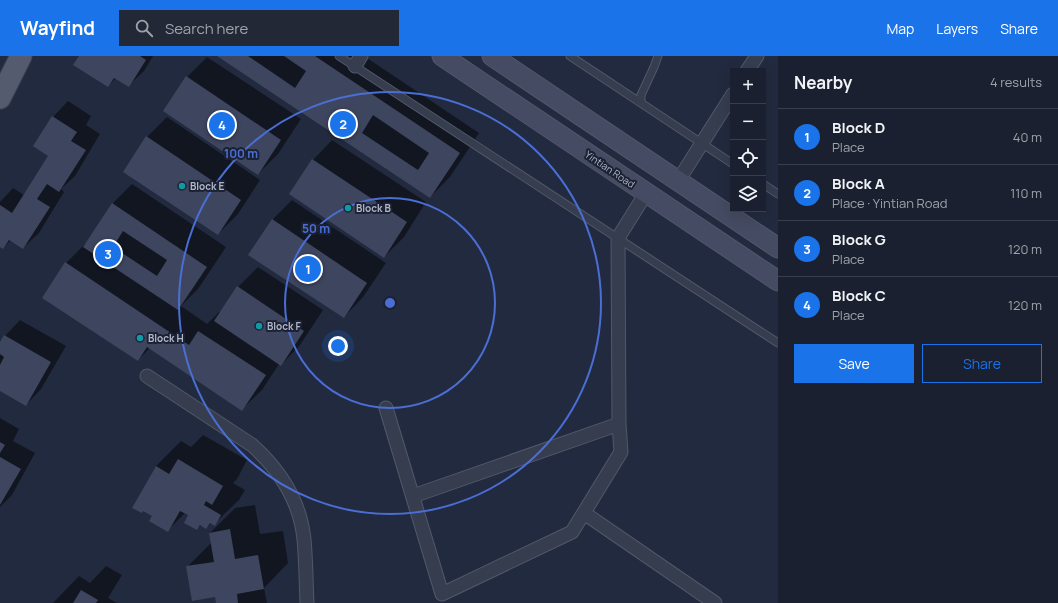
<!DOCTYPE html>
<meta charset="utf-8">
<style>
body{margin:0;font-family:Manrope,sans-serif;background:#232837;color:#f1f3f6}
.controls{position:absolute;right:12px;top:12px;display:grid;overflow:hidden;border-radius:0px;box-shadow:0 4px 16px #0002}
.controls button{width:36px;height:36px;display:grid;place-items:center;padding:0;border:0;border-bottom:1px solid #383e4b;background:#1a202f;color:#f1f3f6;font:20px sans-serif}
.you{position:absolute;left:338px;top:290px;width:14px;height:14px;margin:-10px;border:3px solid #fff;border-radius:50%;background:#1a73e8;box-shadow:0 0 0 6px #1a73e833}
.badge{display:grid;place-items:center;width:26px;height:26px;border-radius:50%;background:#1a73e8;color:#fff;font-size:13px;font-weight:700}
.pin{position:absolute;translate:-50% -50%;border:2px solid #fff;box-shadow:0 1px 4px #0006}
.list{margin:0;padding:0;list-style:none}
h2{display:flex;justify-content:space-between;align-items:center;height:52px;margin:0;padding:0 16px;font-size:17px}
h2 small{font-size:13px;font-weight:400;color:#9fa3aa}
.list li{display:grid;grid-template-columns:26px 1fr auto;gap:12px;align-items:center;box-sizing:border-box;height:56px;padding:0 16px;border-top:1px solid #383e4b}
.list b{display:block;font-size:15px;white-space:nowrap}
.list p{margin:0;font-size:13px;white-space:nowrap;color:#9fa3aa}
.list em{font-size:13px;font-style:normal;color:#9fa3aa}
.actions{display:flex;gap:8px;padding:12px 16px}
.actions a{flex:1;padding:9px 0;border:1px solid #1a73e8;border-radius:0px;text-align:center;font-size:14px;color:#1a73e8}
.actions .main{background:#1a73e8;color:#fff}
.icon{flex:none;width:22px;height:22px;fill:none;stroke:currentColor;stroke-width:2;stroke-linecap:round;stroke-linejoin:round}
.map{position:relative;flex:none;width:778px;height:547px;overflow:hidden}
header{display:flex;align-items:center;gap:24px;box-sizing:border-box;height:56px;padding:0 20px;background:#1a73e8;color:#fff}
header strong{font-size:19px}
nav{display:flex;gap:22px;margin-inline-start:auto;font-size:14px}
.search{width:280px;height:36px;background:#232837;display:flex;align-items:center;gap:10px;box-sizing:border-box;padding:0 14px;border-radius:0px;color:#9fa3aa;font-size:15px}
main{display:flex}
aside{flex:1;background:#1a202f}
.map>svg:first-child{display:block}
</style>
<header>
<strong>Wayfind</strong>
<div class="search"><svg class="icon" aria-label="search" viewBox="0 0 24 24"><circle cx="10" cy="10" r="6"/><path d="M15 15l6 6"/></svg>Search here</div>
<nav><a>Map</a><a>Layers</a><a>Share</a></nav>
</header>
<main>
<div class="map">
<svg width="778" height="547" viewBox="0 0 778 547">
<rect width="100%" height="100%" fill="#222a3f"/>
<!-- shadow -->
<path fill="#0007" d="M80,0h73l-9,15 -16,15 -12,-8 -8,8z
M219,0h145l115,77 -29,44 -20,20z
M207,1l94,62 -23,35 -20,20 -94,-63 23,-34z
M68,45l23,15 -5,9 14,9 -25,42 -14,13 3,3 -25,41 -16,15 -12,-8 -8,8 -3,-2v-44l13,-14 11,7 25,-39 4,-39z
M167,61l93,63 -22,34 -20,20 -71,-97z
M332,84l94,62 -22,35 -20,20 -71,-97z
M132,128l94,63 -28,42 -17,17 26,18 12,-12 2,1 17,-26 20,-20 65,43 -23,35 -19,20 -2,-1 -17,26 -20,19 -92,-61 -12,12 -72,-97 20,-20 26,-39z
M292,144l94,63 -23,34 -19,20 -72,-97z
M20,264l46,26 -25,43 -15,16 -26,-15v-46l5,-8z
M0,362l19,11 -6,12 22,12 -23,42 -12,12z
M203,379l44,25 -10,19 -4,4 12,7 -6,10 -25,24 -3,-1 -5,5 -5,-3 -4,4 -8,-14 -4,-2 -18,18 -13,-16 -10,-5 -11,-3 23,-41 25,-25 10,6z
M255,449l5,29 23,-3 5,32 -24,25 3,15h-50l-1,-7 -29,-29 25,-25 -2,-9 25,-25z
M106,510l16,9 -14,23 9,5h-64l26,-27 11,7z"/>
<!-- building -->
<path fill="#3e465f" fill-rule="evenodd" d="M79,0h61l6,4 -17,27 -15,-9 -6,9 -35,-22z
M217,0h31l47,32 11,-17 -22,-15h31l145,97 -30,45zM373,59l56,38 -11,17 -56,-37z
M186,20l95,64 -23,35 -95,-64z
M52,60l25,16 -6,9 15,9 -27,42 -12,-8 -10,15 13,8 -27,42 -14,-9 -6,9 -3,-2v-42l12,8 36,-57 -15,-10z
M146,80l95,64 -23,35 -95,-63z
M312,103l95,63 -23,36 -95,-64z
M112,147l95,64 -29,43 -95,-63zM123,175l44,29 -10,16 -44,-29z
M272,163l95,64 -23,35 -96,-63z
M65,206l124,83 9,-14 68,44 -24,36 -95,-64 -9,14 -96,-63z
M237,230l67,45 -23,35 -67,-45z
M4,279l47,27 -25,44 -26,-15v-26l4,-8 -4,-3v-12z
M0,386l5,3 -5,8z
M0,401l21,12 -21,36z
M178,403l45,27 -11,19 -6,-4 -2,4 17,10 -6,11 -5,-3 -4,6 -6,-4 -3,5 -13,-7 4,-8 -8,-4 -12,21 -19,-11 3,-5 -9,-5 -1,2 -10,-5 24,-42 13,8z
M230,473l5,30 23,-4 6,34 -27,5 1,9h-22l-1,-6 -23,4 -6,-35 28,-4 -5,-29z
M81,534l17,10 -2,3h-23z"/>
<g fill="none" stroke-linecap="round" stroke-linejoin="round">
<!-- lane casing -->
<g stroke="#51586a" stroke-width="9">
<path id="lane" d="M339,0l439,287
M570,0l163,108
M641,47v-8l13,-28 4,-11
M763,128l15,10"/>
</g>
<!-- street casing -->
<g stroke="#51586a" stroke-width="15">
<path id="street" d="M355,10l6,-10
M747,15l10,-15
M678,125l55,-87
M147,320l105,69c28,25 48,56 52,94 2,21 2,43 3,64
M386,352l56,186 130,-62 49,-80 -2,-28 -1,-186 28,-45
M413,440l206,-72
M584,457l131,90"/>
</g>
<!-- secondary casing -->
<g stroke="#51586a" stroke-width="21">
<path id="secondary" d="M442,0l336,225
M492,0l286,192"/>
</g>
<!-- primary casing -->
<g stroke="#3f4658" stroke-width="23">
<path id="primary" d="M0,42l21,-42"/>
</g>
<!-- lane -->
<use href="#lane" stroke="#363d4f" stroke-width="7"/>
<!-- street -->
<use href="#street" stroke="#363d4f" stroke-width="13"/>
<!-- secondary -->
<use href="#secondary" stroke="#444b62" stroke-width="19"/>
<!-- primary -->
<use href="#primary" stroke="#545b6f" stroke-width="21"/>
</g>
<!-- distance rings -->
<g fill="none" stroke="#4a6ed4" stroke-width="2">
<circle cx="390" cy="247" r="105"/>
<circle cx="390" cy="247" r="211"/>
</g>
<!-- markers -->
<g fill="#0f9aa8" stroke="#1b2233" stroke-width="1.5">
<circle cx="182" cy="130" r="4"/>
<circle cx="348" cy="152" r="4"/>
<circle cx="259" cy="270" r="4"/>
<circle cx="140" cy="282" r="4"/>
</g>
<g text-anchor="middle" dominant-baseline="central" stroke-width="4" stroke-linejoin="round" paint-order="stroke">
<!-- street labels -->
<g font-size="10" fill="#b2b8ca" stroke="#1b2233">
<text transform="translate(610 113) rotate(34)">Yintian Road</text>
</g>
<!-- poi labels -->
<g font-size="10" font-weight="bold" fill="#b2b8ca" stroke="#1b2233" text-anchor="start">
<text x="190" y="130">Block E</text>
<text x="356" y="152">Block B</text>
<text x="267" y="270">Block F</text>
<text x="148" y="282">Block H</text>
</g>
</g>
<circle cx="390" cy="247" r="6" fill="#4a6ed4" stroke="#1b2233" stroke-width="2"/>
<g font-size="12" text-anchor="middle" font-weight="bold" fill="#4a6ed4" stroke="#1b2233" stroke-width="4" stroke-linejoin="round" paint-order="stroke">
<text x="241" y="102">100 m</text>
<text x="316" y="177">50 m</text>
</g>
</svg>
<div class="controls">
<button>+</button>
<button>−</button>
<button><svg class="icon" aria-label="locate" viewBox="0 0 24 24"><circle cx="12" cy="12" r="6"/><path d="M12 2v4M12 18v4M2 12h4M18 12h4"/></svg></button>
<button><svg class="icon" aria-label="layers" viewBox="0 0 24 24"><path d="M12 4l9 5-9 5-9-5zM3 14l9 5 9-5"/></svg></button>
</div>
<div class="you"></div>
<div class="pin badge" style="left:308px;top:213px">1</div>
<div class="pin badge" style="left:343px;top:68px">2</div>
<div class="pin badge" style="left:108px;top:198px">3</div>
<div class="pin badge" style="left:222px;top:69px">4</div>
</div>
<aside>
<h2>Nearby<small>4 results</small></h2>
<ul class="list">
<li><span class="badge">1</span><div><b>Block D</b><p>Place</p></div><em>40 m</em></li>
<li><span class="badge">2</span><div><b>Block A</b><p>Place · Yintian Road</p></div><em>110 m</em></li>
<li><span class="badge">3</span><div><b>Block G</b><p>Place</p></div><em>120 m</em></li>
<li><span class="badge">4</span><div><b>Block C</b><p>Place</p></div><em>120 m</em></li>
</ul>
<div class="actions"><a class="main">Save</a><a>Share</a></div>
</aside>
</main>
